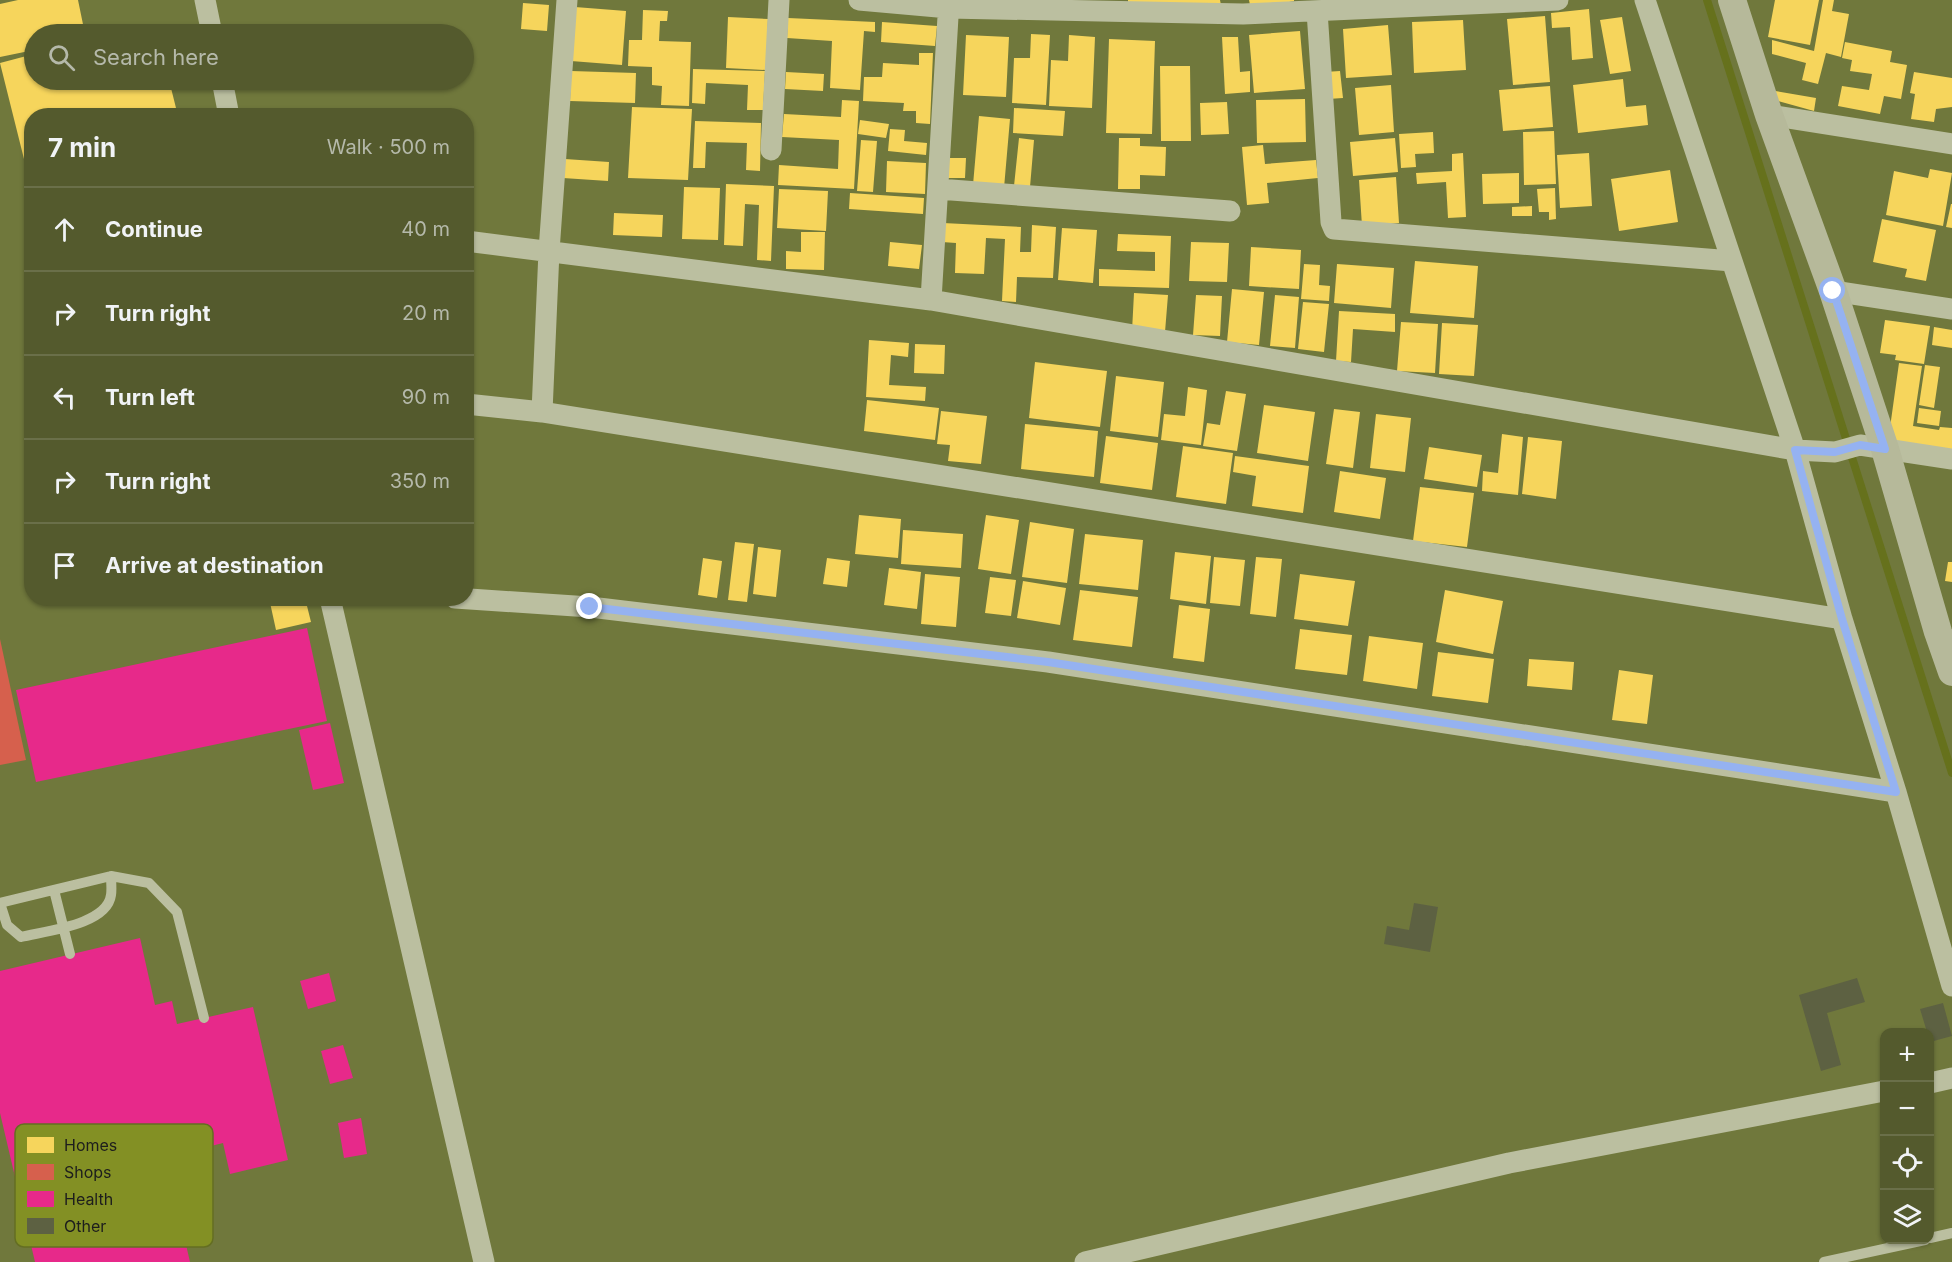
<!DOCTYPE html>
<meta charset="utf-8">
<style>
body{margin:0;font-family:Inter,sans-serif;background:#5a6035;color:#f1f3f6}
.controls{position:absolute;right:18px;bottom:18px;display:grid;overflow:hidden;border-radius:12px;box-shadow:0 2px 4px #0004}
.controls button{width:54px;height:54px;display:grid;place-items:center;padding:0;border:0;border-bottom:2px solid #6a6f49;background:#545a2d;color:#f1f3f6;font:30px sans-serif}
.stop{position:absolute;width:18px;height:18px;margin:-14px;border:4px solid #95b2f1;border-radius:50%;background:#fff}
.stop.end{background:#95b2f1;border-color:#fff;box-shadow:0 2px 6px #0008}
.list{margin:0;padding:0;list-style:none}
h2{display:flex;justify-content:space-between;align-items:center;height:78px;margin:0;padding:0 24px;font-size:26px}
h2 small{font-size:20px;font-weight:400;color:#b5b9aa}
.list li{display:grid;grid-template-columns:39px 1fr auto;gap:18px;align-items:center;box-sizing:border-box;height:84px;padding:0 24px;border-top:2px solid #6a6f49}
.list b{display:block;font-size:22px;white-space:nowrap}
.list em{font-size:20px;font-style:normal;color:#b5b9aa}
.icon{flex:none;width:33px;height:33px;fill:none;stroke:currentColor;stroke-width:2;stroke-linecap:round;stroke-linejoin:round}
.map{position:relative;flex:none;width:1952px;height:1262px;overflow:hidden}
.search{position:absolute;background:#545a2d;box-shadow:0 2px 4px #0004;left:24px;top:24px;width:450px;height:66px;display:flex;align-items:center;gap:15px;box-sizing:border-box;padding:0 21px;border-radius:33px;color:#b5b9aa;font-size:22px}
.panel{position:absolute;background:#545a2d;box-shadow:0 2px 4px #0004;left:24px;top:108px;width:450px;height:498px;border-radius:24px}
.map>svg:first-child{display:block}
</style>
<div class="map">
<svg width="1952" height="1262" viewBox="0 0 1952 1262">
<rect width="100%" height="100%" fill="#70783c"/>
<!-- homes -->
<path fill="#f6d55c" d="M18,0h60l7,34h-51v16l-34,7v-53z
M1128,0h92l1,5 -93,4z
M1249,0h45v1l-43,9z
M1775,0h44l-9,45 -42,-8z
M1823,0h11l-2,11 17,3 -8,43 -15,-4 -8,31 -16,-4 4,-17 -34,-9v-14l42,11z
M523,3l26,2 -2,26 -26,-2z
M575,7l51,4 -4,54 -51,-4z
M1589,9l4,49 -21,2 -2,-33 -18,1 -1,-15z
M643,10l25,1 -1,10h-7l-1,20 32,1 -2,64 -28,-1 1,-19 -10,-1v-18l-24,-1 1,-26h13z
M1545,16l5,66 -37,3 -6,-66z
M728,17l40,2 -2,51 -40,-2z
M1622,17l9,54 -21,3 -10,-54z
M788,18l87,4v10l-11,-1 -4,59 -30,-2 2,-47 -45,-3z
M1463,20l3,50 -52,3 -2,-51z
M882,22l55,4 -2,20 -54,-4z
M155,24l3,10h-43z
M1388,25l4,50 -46,3 -3,-49z
M1300,31l5,58 -51,4 -5,-58z
M1031,34l19,1 -4,70 -34,-2 2,-45h16z
M966,35l43,2 -3,60 -43,-2z
M1069,35l26,2 -3,71 -43,-2 2,-46 17,1z
M1222,37h16l2,35 10,-1v21l-25,2z
M1109,39l46,2 -3,93 -46,-1z
M1845,42l47,9 -2,11 17,3 -6,34 -17,-3 -4,18 -42,-8 4,-20 27,4 3,-16 -22,-3 2,-11 -10,-2z
M919,53h14l-3,71 -14,-1v-12h-13l1,-8 -41,-2 1,-24h18l1,-14 36,2z
M34,54v26h135l9,36h-146l-1,71 -31,-124z
M1160,66h30l1,75h-30z
M693,69l72,2 -2,39h-16l1,-25 -42,-2 -1,21 -13,-1z
M571,71l65,2 -1,30 -65,-2z
M1340,71l3,27 -15,1 -3,-27z
M786,72l38,2 -1,17 -38,-2z
M1914,72l38,6v29l-16,2 -2,13 -23,-3 4,-25 -5,-1z
M1623,79l3,28 20,-2 2,20 -70,8 -5,-48z
M1391,85l3,47 -35,3 -4,-47z
M1550,86l3,41 -50,4 -4,-41z
M1769,90l47,8 -2,13 -40,-11z
M1305,99l1,43 -49,1 -1,-43z
M842,100l17,1 -5,88 -76,-4 1,-20 59,4 1,-29 -57,-3 2,-23 57,3z
M1227,102l2,32 -28,1 -1,-32z
M632,107l60,2 -4,71 -60,-2z
M1014,108l51,3 -2,25 -50,-3z
M979,116l31,3 -6,69 -31,-3z
M860,120l29,4 -3,14 -28,-4z
M695,121l66,2 -1,48 -14,-1 1,-27 -41,-1 -1,26h-12z
M890,129l15,1 -1,11 23,2 -1,12 -38,-4z
M1554,131l2,53 -32,1 -1,-53z
M1433,132l1,21 -19,1 1,13 -15,1 -2,-34z
M1019,138l15,2 -4,47 -16,-1z
M1119,138h21v8l26,1 -1,29 -25,-1v14h-22z
M1395,138l3,34 -45,4 -3,-34z
M861,140l16,1 -4,51 -16,-1z
M1263,145l2,19 51,-4 2,18 -51,5 2,20 -22,2 -5,-58z
M1463,153l3,64 -18,1 -2,-36 -29,2 -1,-11 36,-2v-17z
M1589,153l3,53 -32,2 -3,-53z
M947,158h19l-1,20h-18z
M565,159l44,3 -1,19 -45,-3z
M887,161l39,2 -1,31 -39,-2z
M1930,169l22,4 -9,53 -57,-11 8,-44 34,7z
M1670,170l8,52 -59,9 -8,-52z
M1519,173v30l-36,1 -1,-30z
M1396,177l3,46 -37,3 -3,-46z
M726,184l48,2 -3,75 -14,-1 2,-55 -14,-1 -2,42 -19,-1z
M684,187l36,1 -2,52 -36,-1z
M1555,188l1,31 -7,1v-8h-10l-2,-23z
M779,189l49,2 -2,40 -49,-3z
M850,193l74,5 -1,16 -74,-5z
M1951,204h1v24l-6,-1z
M1532,206v10h-20v-9z
M614,213l49,2 -1,22 -49,-2z
M1882,219l54,11 -10,51 -21,-4 2,-8 -34,-7z
M943,223l78,4 -1,25h11l1,-27 24,2 -3,51 -36,-1 -1,25 -14,-1 3,-62 -19,-1 -2,36 -29,-1 1,-30 -14,-1z
M1062,228l35,2 -4,53 -35,-3z
M801,232h24l-1,38 -38,-1v-18l15,1z
M1118,234l53,2 -2,52 -70,-2v-17l56,2v-19l-38,-1z
M890,242l32,3 -3,24 -31,-3z
M1191,242l38,1 -2,39 -38,-1z
M1251,247l50,3 -2,39 -50,-3z
M1415,261l63,5 -4,52 -64,-5z
M1304,264l16,1 -1,20 11,1 -1,15 -28,-2z
M1337,264l57,4 -3,40 -57,-5z
M1232,289l32,3 -5,53 -32,-3z
M1134,293l34,2 -3,37 -33,-1z
M1196,295l26,1 -2,40 -27,-1z
M1275,295l24,2 -4,51 -25,-2z
M1303,302l26,2 -5,48 -26,-3z
M1339,311l56,3v18l-42,-3 -2,33 -15,-1z
M1885,320l45,6 -6,38 -29,-4 1,-5 -16,-2z
M1401,322l37,2 -3,49 -38,-2z
M1442,323l36,2 -4,51 -35,-2z
M1934,327l18,3v18l-20,-3z
M869,340l40,3 -1,14 -17,-2 -2,30 37,2 -1,14 -59,-4z
M915,344l30,1 -1,29 -30,-1z
M1035,362l72,9 -7,56 -71,-9z
M1899,363l23,3 -9,60 26,4 1,-3 12,1v27l-64,-13z
M1925,365l15,2 -6,41 -15,-3z
M1116,376l48,6 -6,55 -48,-6z
M1188,387l19,3 -6,55 -40,-5 3,-26 21,2z
M1226,391l20,3 -9,57 -34,-5 4,-23 13,2z
M867,400l72,8 -4,32 -71,-9z
M1264,405l51,7 -7,49 -51,-8z
M1919,408l22,3 -2,15 -22,-3z
M1334,409l26,3 -7,56 -27,-4z
M941,411l46,5 -6,48 -33,-3 2,-16 -13,-1z
M1376,414l35,4 -6,54 -35,-4z
M1025,424l73,7 -4,46 -73,-8z
M1502,434l21,3 -5,58 -36,-4 1,-20 15,2z
M1106,436l52,7 -6,47 -52,-7z
M1528,437l34,4 -6,58 -34,-5z
M1183,446l50,7 -7,51 -50,-7z
M1429,447l53,8 -5,32 -53,-8z
M1235,456l74,10 -6,47 -51,-7 4,-30 -23,-4z
M1340,471l46,7 -6,41 -46,-7z
M1420,487l54,6 -7,54 -54,-6z
M859,515l42,4 -3,39 -43,-4z
M986,515l33,5 -8,54 -33,-5z
M1030,522l44,7 -7,54 -45,-6z
M903,530l60,4 -2,34 -60,-4z
M1085,534l58,6 -5,50 -59,-6z
M735,542l19,2 -7,58 -19,-2z
M758,547l23,3 -5,47 -23,-3z
M1175,552l36,4 -5,48 -36,-5z
M1214,557l31,3 -5,46 -30,-3z
M1256,557l26,2 -6,58 -26,-3z
M703,558l19,3 -5,37 -19,-3z
M827,558l23,3 -3,26 -24,-3z
M1948,562h4v20l-7,-1z
M889,568l32,4 -4,37 -33,-4z
M925,574l35,3 -4,50 -35,-3z
M1300,574l55,7 -7,45 -54,-7z
M990,577l26,3 -5,36 -26,-3z
M1023,581l43,7 -6,37 -43,-7z
M1080,590l58,7 -6,50 -59,-7z
M1445,590l58,11 -10,53 -57,-12z
M269,598h36l6,24 -35,8z
M1179,605l31,4 -6,53 -31,-4z
M1300,629l52,6 -5,40 -52,-6z
M1369,636l54,7 -6,46 -54,-8z
M1438,652l56,7 -6,44 -56,-7z
M1529,659l45,3 -2,28 -45,-4z
M1619,670l34,5 -6,49 -35,-4z"/>
<!-- shops -->
<path fill="#d6604d" d="M0,639l26,121 -26,5z"/>
<!-- health -->
<path fill="#e7298a" d="M307,628l20,93 -291,61 -20,-92z
M330,723l14,60 -31,7 -14,-60z
M140,938l15,67 17,-4 5,23 76,-17 35,153 -58,14 -7,-31 -36,9 9,41 -21,4 15,65h-155l-35,-149v-142z
M329,973l7,28 -28,8 -8,-28z
M343,1045l10,33 -23,6 -9,-33z
M361,1118l6,36 -23,4 -6,-35z"/>
<g fill="none" stroke-linecap="round" stroke-linejoin="round">
<!-- stream -->
<path stroke="#66711c" stroke-width="8" d="M1707,0l245,773"/>
</g>
<!-- building -->
<path fill="#5d6142" d="M1414,903l24,4 -8,45 -46,-8 3,-18 22,4z
M1857,978l8,24 -38,11 14,52 -20,6 -22,-76z
M1943,1003l9,33 -22,6v-10h-3l-7,-23z"/>
<g fill="none" stroke-linecap="round" stroke-linejoin="round">
<!-- lane -->
<path stroke="#bbbfa0" stroke-width="10" d="M54,890l16,64
M0,903l111,-27 38,7 28,29 27,106
M0,903l7,22 14,12c24,-6 86,-12 90,-42 1,-6 0,-13 0,-19
M1930,1238l22,-5
M1824,1262l101,-22"/>
<!-- street -->
<path stroke="#bbbfa0" stroke-width="21" d="M205,0l7,34
M859,0l90,8 294,6 315,-14
M1645,0l150,450 47,169 54,173 56,194
M1317,11l14,211 3,7 398,32
M222,80l7,36
M1769,115l183,29
M771,150l8,-150
M938,189l292,22
M466,241l465,59 864,150 40,2 25,-7 92,14
M1833,291l119,18
M931,300l18,-300
M466,404l76,8 1300,207
M542,412l7,-161 18,-251
M330,598l154,664
M455,598l135,9 458,55 848,130
M1930,1083l22,-5
M1085,1262l424,-99 375,-72"/>
<!-- secondary -->
<path stroke="#b6b99a" stroke-width="28" d="M1732,0l37,115 64,176 52,158 53,183 14,40"/>
</g>
<g fill="none" stroke-linecap="round" stroke-linejoin="round">
<!-- route -->
<path stroke="#95b2f1" stroke-width="8" d="M590,607l458,55 848,130 -54,-173 -47,-169 40,2 25,-7 25,4 -52,-158"/>
</g>
<!-- legend -->
<rect x="15" y="1124" width="198" height="123" rx="9" fill="#839024" stroke="#646e22" stroke-width="1.5"/>
<rect x="27" y="1137" width="27" height="16" fill="#f6d55c"/>
<rect x="27" y="1164" width="27" height="16" fill="#d6604d"/>
<rect x="27" y="1191" width="27" height="16" fill="#e7298a"/>
<rect x="27" y="1218" width="27" height="16" fill="#5d6142"/>
<g font-size="16" fill="#1d1d1d">
<text x="64" y="1151">Homes</text>
<text x="64" y="1178">Shops</text>
<text x="64" y="1205">Health</text>
<text x="64" y="1232">Other</text>
</g>
</svg>
<div class="controls">
<button>+</button>
<button>−</button>
<button><svg class="icon" aria-label="locate" viewBox="0 0 24 24"><circle cx="12" cy="12" r="6"/><path d="M12 2v4M12 18v4M2 12h4M18 12h4"/></svg></button>
<button><svg class="icon" aria-label="layers" viewBox="0 0 24 24"><path d="M12 4l9 5-9 5-9-5zM3 14l9 5 9-5"/></svg></button>
</div>
<div class="stop" style="left:1833px;top:291px"></div>
<div class="stop end" style="left:590px;top:607px"></div>
<div class="search"><svg class="icon" aria-label="search" viewBox="0 0 24 24"><circle cx="10" cy="10" r="6"/><path d="M15 15l6 6"/></svg>Search here</div>
<section class="panel">
<h2>7 min<small>Walk · 500 m</small></h2>
<ul class="list">
<li><svg class="icon" aria-label="ahead" viewBox="0 0 24 24"><path d="M12 20V5M6 11l6-6 6 6"/></svg><div><b>Continue</b></div><em>40 m</em></li>
<li><svg class="icon" aria-label="right" viewBox="0 0 24 24"><path d="M7 20v-9h11M14 6l5 5-5 5"/></svg><div><b>Turn right</b></div><em>20 m</em></li>
<li><svg class="icon" aria-label="left" viewBox="0 0 24 24"><path d="M17 20v-9H6M10 6l-5 5 5 5"/></svg><div><b>Turn left</b></div><em>90 m</em></li>
<li><svg class="icon" aria-label="right" viewBox="0 0 24 24"><path d="M7 20v-9h11M14 6l5 5-5 5"/></svg><div><b>Turn right</b></div><em>350 m</em></li>
<li><svg class="icon" aria-label="arrive" viewBox="0 0 24 24"><path d="M6 21V4h12l-3 4 3 4H6"/></svg><div><b>Arrive at destination</b></div></li>
</ul>
</section>
</div>
